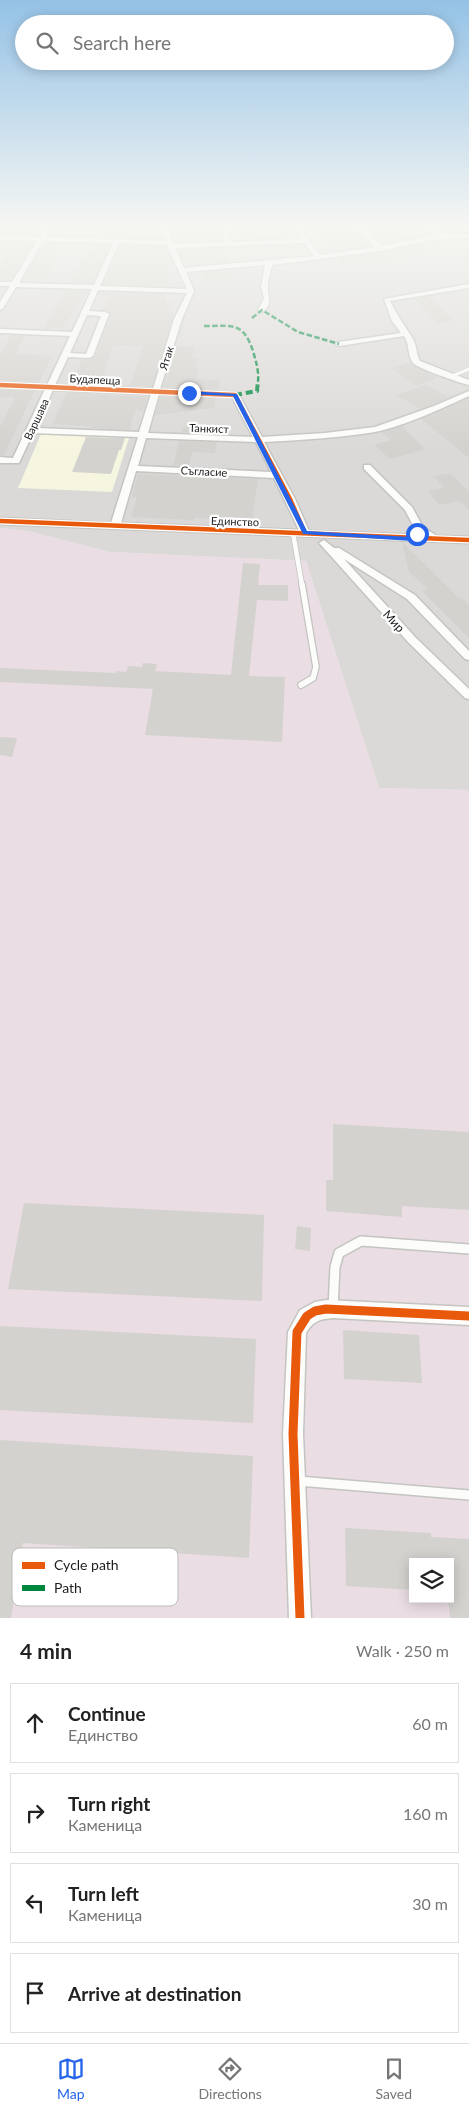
<!DOCTYPE html>
<meta charset="utf-8">
<style>
body{margin:0;font-family:Lato,sans-serif;background:#f6f6f6;color:#222}
.controls{position:absolute;right:15px;bottom:15px;display:grid;overflow:hidden;border-radius:0px;box-shadow:0 2px 12px #0003}
.controls button{width:45px;height:45px;display:grid;place-items:center;padding:0;border:0;border-bottom:1px solid #e0e0e0;background:#fff;color:#222;font:25px sans-serif}
.stop{position:absolute;width:15px;height:15px;margin:-11px;border:4px solid #2563eb;border-radius:50%;background:#fff}
.stop.end{background:#2563eb;border-color:#fff;box-shadow:0 1px 5px #0008}
.list{margin:0;padding:0;list-style:none}
h2{display:flex;justify-content:space-between;align-items:center;height:65px;margin:0;padding:0 20px;font-size:21px}
h2 small{font-size:16px;font-weight:400;color:#767676}
.list li{display:grid;grid-template-columns:32px 1fr auto;gap:15px;align-items:center;box-sizing:border-box;height:80px;margin:0 10px 10px;padding:0 10px;border:1px solid #e0e0e0;border-radius:0px}
.list b{display:block;font-size:19px;white-space:nowrap}
.list p{margin:0;font-size:16px;white-space:nowrap;color:#767676}
.list em{font-size:16px;font-style:normal;color:#767676}
.icon{flex:none;width:28px;height:28px;fill:none;stroke:currentColor;stroke-width:2;stroke-linecap:round;stroke-linejoin:round}
.map{position:relative;flex:none;width:469px;height:1618px;overflow:hidden}
.search{position:absolute;background:#fff;box-shadow:0 2px 12px #0003;left:15px;right:15px;top:15px;height:55px;display:flex;align-items:center;gap:12px;box-sizing:border-box;padding:0 18px;border-radius:28px;color:#767676;font-size:19px}
.sheet{height:425px;background:#fff}
nav{display:flex;justify-content:space-around;align-items:center;box-sizing:border-box;height:70px;border-top:1px solid #e0e0e0;background:#fff;font-size:14px;color:#767676}
nav a{display:grid;justify-items:center;gap:2px}
nav .on{color:#2563eb}
.map>svg:first-child{display:block}
</style>
<div class="map">
<svg width="469" height="1618" viewBox="0 0 469 1618">
<rect width="100%" height="100%" fill="#eceae5"/>
<!-- residential -->
<path fill="#dbd9d7" d="M0,223h469v567l-90,-2 -73,-227 -196,-9 -82,-21 -28,-3z"/>
<!-- industrial -->
<path fill="#eadde4" fill-rule="evenodd" d="M0,528l28,3 82,21 196,9 73,227 90,2v828h-469zM413,1562h37v37h-37z"/>
<!-- education -->
<path fill="#f6f6e0" d="M41,434l88,4 -17,54 -94,-4z"/>
<!-- building -->
<path fill="#d4d2ce" d="M23,223l22,1 -7,11 -38,-1v-10z
M77,223h79l7,16 -92,-3z
M166,223h55l1,17 -48,2z
M236,223h46l8,15 -47,2z
M310,223h39l22,23 -36,5 -11,-13h-3z
M361,223h32l-2,5 19,10 -28,6z
M55,225l17,1 -5,10 -19,-1z
M0,242l34,1 -22,35h-12v-10l8,-16 -8,-1z
M44,243h19l-18,37 -21,-1z
M93,244l17,1 -17,38 -23,-1z
M420,244l11,7 -41,9 -46,4 -4,-6 41,-5z
M120,245l46,2 7,15h-6l2,5h-4l3,8 -1,11 -64,-2z
M295,245l2,3 -43,4 -2,-5z
M225,248l4,14 -30,3 -2,-5 -14,1 -5,-11z
M232,270l2,6h-17l2,5 -14,1 -3,-10z
M66,290l23,1 -1,3h-5l-19,34 -20,-1z
M99,292l67,2v9h6l-3,8h5l-22,76 -22,-1 13,-40 -30,-1 -10,32h3l-2,8 -34,-1 12,-24h8l5,-3 16,-42 -1,-3 -8,-2 7,-15 -11,-1z
M429,296l25,25 -17,2 -23,-24z
M11,335l13,1 -8,18 36,2 -13,27 -39,-2v-25z
M176,346l18,1 -3,11h7l-3,9h4l-3,12 24,1 -2,10 -55,-3z
M408,363l13,7 17,8 -22,8 -24,-18z
M426,385l23,13 -29,11 -24,-14z
M0,389l35,1 -31,65h-4v-28l15,-30h-15z
M66,392l60,4h22l-5,16 -7,-3 -7,21 -39,-2 1,-2 -38,-2z
M160,396l56,2 -2,10 -59,7z
M469,398v60l-48,-39z
M402,426l23,23 -35,10 -16,-14 17,-5 -10,-8z
M183,427l37,1 -1,6 -38,-2z
M86,437l39,1 -4,12h-2l-8,24 -39,-2z
M179,441l38,1 -2,11 -23,-1 -3,14h-16z
M450,473l19,19v18l-10,-9 -20,4 -11,-14 16,-3 -10,-12z
M138,474l120,5 -6,41 -58,-2v2l-63,-3 6,-20h-5z
M402,542l58,57 2,-1 7,7v33l-47,-47 6,-2 -19,-17z
M243,563l17,1 -2,21h30v16l-31,-1 -8,76 36,1 -3,65 -137,-7 8,-46 -153,-7v-14l116,5 1,-2 9,1 2,-6 14,1 1,-4 14,1 -2,7 76,4z
M0,737l17,1 -5,19 -12,-2z
M333,1124l136,8v78l-67,-4v11l-76,-6v-31h7z
M24,1203l240,12 -2,86 -254,-12z
M297,1226l14,2 -1,23 -15,-2z
M0,1326l256,13 -3,84 -253,-13z
M343,1330l76,5 3,48 -78,-4z
M0,1440l253,16 -4,102 -226,-15 -12,75h-11z
M345,1528l86,5v4l38,2v79h-19l-2,-19h2v-37h-37v28l-67,-4z"/>
<g fill="none" stroke-linecap="round" stroke-linejoin="round">
<!-- lane-far3 casing -->
<g stroke="#c4c4c1" stroke-width="4.5">
<path id="lane-far3" d="M450,377l19,-8"/>
</g>
<!-- lane-far2 casing -->
<g stroke="#c4c4c1" stroke-width="6">
<path id="lane-far2" d="M293,533l9,52"/>
</g>
<!-- lane-far1 casing -->
<g stroke="#c4c4c1" stroke-width="8">
<path id="lane-far1" d="M301,685l12,-7 3,-11 -14,-83"/>
</g>
<!-- lane casing -->
<g stroke="#c4c4c1" stroke-width="12">
<path id="lane" d="M333,1308l2,-41 4,-14 22,-12 108,8
M298,1481l171,14"/>
</g>
<!-- street casing -->
<g stroke="#c4c4c1" stroke-width="3">
<path id="street" d="M48,223h6l-9,14 121,4 -8,-18h6l9,21 52,-2 -2,-5v-14h6v14l3,5 70,-3 -12,-16h6l24,32 55,-8 -24,-24h7l23,23 55,-11 -21,-12h8l21,11h25v4l-37,2 -51,11 -109,14c-1,6 -4,14 -4,21 -1,10 6,19 -6,26l-4,-2 6,-12 -3,-11 4,-22 -79,7 8,19 -12,28 -22,70 78,4 24,44 63,-4 50,-6 59,-21 35,-15v5c-26,12 -65,30 -94,36 -36,6 -74,8 -111,10l31,57 14,32 114,4 -7,-4 -11,-21 -41,-41v-4h6l42,42 11,20 14,9 32,1v6l-469,-19v-6l111,5 27,-86 -105,-4 -14,30h-19v-6l13,1 32,-69 -45,-2v-4l47,2 23,-49 -70,-3v-4l72,3 20,-43 -76,-2 -13,21 -3,2v-8l10,-16h-10v-4h12l25,-41 -37,-1v-4l39,1zM43,241l70,2 -19,42 -75,-2zM119,243l48,2 20,44 -87,-3zM305,243l9,13 -130,12 -9,-20zM98,290l89,3 -13,26 -21,70 -98,-4 13,-28 21,1 4,-2 16,-42 -4,-2 -16,-1zM87,315l14,1 -15,38 -16,-1zM53,390l98,4 -12,38 -103,-4zM159,394l73,3 21,40 -105,-4zM146,438l110,4 15,30 -133,-6zM136,471l138,7 25,52 -178,-7z
M469,284v4l-79,13c7,14 15,25 23,38 4,7 3,15 7,22l49,19v5c-9,-2 -52,-17 -56,-22 -6,-8 -3,-19 -9,-27l-65,10 -4,-2 4,-2 62,-9 -9,-12 -8,-22z
M324,540l10,8h5l76,47 54,56v9l-4,-1 -58,-60 -63,-40 72,79 53,51v10l-4,-1 -57,-56 -87,-97 -2,-2z
M326,1300l143,7v18l-136,-7c-13,1 -20,3 -27,15l-3,101 8,184h-22l-6,-184 5,-102 12,-22 15,-8z"/>
</g>
<!-- lane-far3 -->
<use href="#lane-far3" stroke="#fcfcfb" stroke-width="3"/>
<!-- lane-far2 -->
<use href="#lane-far2" stroke="#fcfcfb" stroke-width="4.5"/>
<!-- lane-far1 -->
<use href="#lane-far1" stroke="#fcfcfb" stroke-width="5.5"/>
<!-- lane -->
<use href="#lane" stroke="#fcfcfb" stroke-width="9"/>
<!-- street -->
<use href="#street" fill="#fcfcfb" fill-rule="evenodd"/>
<!-- quiet-far1 -->
<path stroke="#00873e" stroke-width="2.5" stroke-dasharray="5.5 2.5" stroke-linecap="butt" d="M252,318l10,-8 36,22 41,12
M204,326c28,0 39,-5 49,25 3,11 6,19 5,31"/>
<!-- quiet -->
<path stroke="#00873e" stroke-width="4" stroke-dasharray="7 4" stroke-linecap="butt" d="M235,395l22,-4 1,-10"/>
<!-- cycleway-far1 casing -->
<g stroke="#fff" stroke-width="7">
<path id="cycleway-far1" d="M0,385l235,10 55,104 15,34
M0,521l469,19"/>
</g>
<!-- cycleway casing -->
<g stroke="#fff" stroke-width="12">
<path id="cycleway" d="M300,1618l-7,-184 4,-102 10,-16 8,-5 11,-2 143,7"/>
</g>
<!-- cycleway-far1 -->
<use href="#cycleway-far1" stroke="#e8590c" stroke-width="4.5"/>
<!-- cycleway -->
<use href="#cycleway" stroke="#e8590c" stroke-width="9"/>
</g>
<!-- sky -->
<linearGradient id="sky" x2="0" y2="1"><stop stop-color="#94c2e6"/><stop offset="0.5" stop-color="#f6f6f3"/><stop offset="1" stop-color="#f6f6f3" stop-opacity="0"/></linearGradient>
<rect width="469" height="450" fill="url(#sky)"/>
<!-- route -->
<path fill="#2563eb" d="M189,391l48,3 70,137 104,6 4,-4 5,1 -8,7 -109,-7 -70,-138 -46,-2z"/>
<g text-anchor="middle" dominant-baseline="central" stroke-width="4.5" stroke-linejoin="round" paint-order="stroke">
<!-- far-street labels -->
<g font-size="11" fill="#1d1d1d" stroke="#fff">
<text transform="translate(166 358) rotate(-73)">Ятак</text>
<text transform="translate(95 379) rotate(3)">Будапеща</text>
<text transform="translate(36 419) rotate(-65)">Варшава</text>
<text transform="translate(209 428) rotate(2)">Танкист</text>
<text transform="translate(204 471) rotate(3)">Съгласие</text>
<text transform="translate(235 521) rotate(2)">Единство</text>
</g>
<!-- street labels -->
<g font-size="12" fill="#1d1d1d" stroke="#fff">
<text transform="translate(394 621) rotate(47)">Мир</text>
</g>
</g>
<!-- legend -->
<rect x="12" y="1548" width="166" height="58" rx="8" fill="#fff" stroke="#bbb" stroke-width="1"/>
<rect x="22" y="1562" width="23" height="7" fill="#e8590c"/>
<rect x="22" y="1585" width="23" height="6" fill="#00873e"/>
<g font-size="14" fill="#1d1d1d">
<text x="54" y="1570">Cycle path</text>
<text x="54" y="1593">Path</text>
</g>
</svg>
<div class="controls">
<button><svg class="icon" aria-label="layers" viewBox="0 0 24 24"><path d="M12 4l9 5-9 5-9-5zM3 14l9 5 9-5"/></svg></button>
</div>
<div class="stop" style="left:417px;top:534px"></div>
<div class="stop end" style="left:189px;top:393px"></div>
<div class="search"><svg class="icon" aria-label="search" viewBox="0 0 24 24"><circle cx="10" cy="10" r="6"/><path d="M15 15l6 6"/></svg>Search here</div>
</div>
<section class="sheet">
<h2>4 min<small>Walk · 250 m</small></h2>
<ul class="list">
<li><svg class="icon" aria-label="ahead" viewBox="0 0 24 24"><path d="M12 20V5M6 11l6-6 6 6"/></svg><div><b>Continue</b><p>Единство</p></div><em>60 m</em></li>
<li><svg class="icon" aria-label="right" viewBox="0 0 24 24"><path d="M7 20v-9h11M14 6l5 5-5 5"/></svg><div><b>Turn right</b><p>Каменица</p></div><em>160 m</em></li>
<li><svg class="icon" aria-label="left" viewBox="0 0 24 24"><path d="M17 20v-9H6M10 6l-5 5 5 5"/></svg><div><b>Turn left</b><p>Каменица</p></div><em>30 m</em></li>
<li><svg class="icon" aria-label="arrive" viewBox="0 0 24 24"><path d="M6 21V4h12l-3 4 3 4H6"/></svg><div><b>Arrive at destination</b></div></li>
</ul>
</section>
<nav>
<a class="on"><svg class="icon" aria-label="map" viewBox="0 0 24 24"><path d="M3 6l6-2 6 2 6-2v14l-6 2-6-2-6 2zM9 4v14M15 6v14"/></svg>Map</a>
<a><svg class="icon" aria-label="directions" viewBox="0 0 24 24"><path d="M12 3l9 9-9 9-9-9zM9 14v-3h6M13 9l2 2-2 2"/></svg>Directions</a>
<a><svg class="icon" aria-label="saved" viewBox="0 0 24 24"><path d="M7 4h10v16l-5-4-5 4z"/></svg>Saved</a>
</nav>
